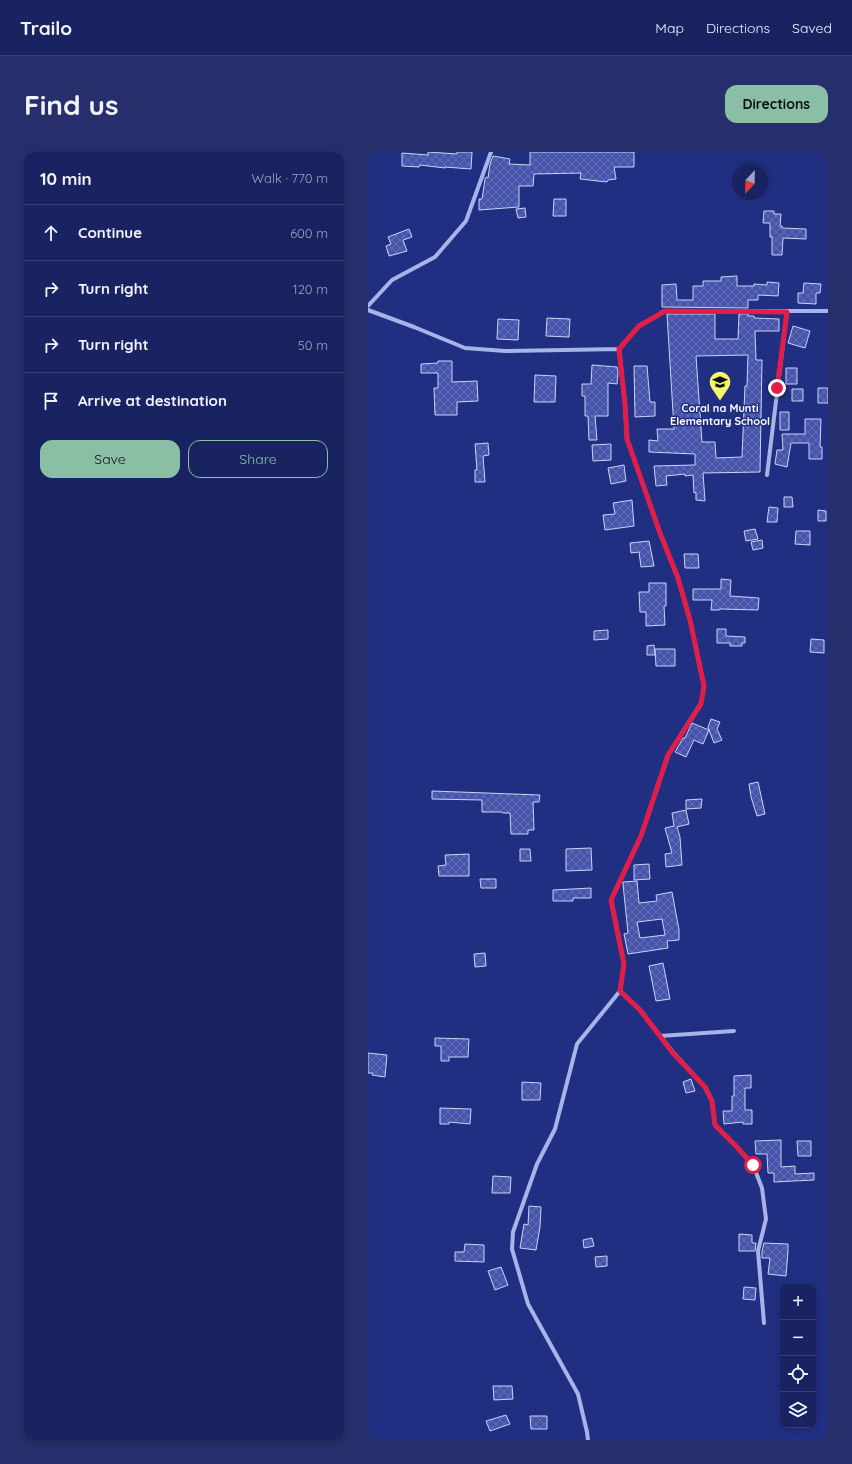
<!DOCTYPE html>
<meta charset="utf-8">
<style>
body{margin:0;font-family:Quicksand,sans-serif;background:#262f6b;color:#f1f3f6}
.controls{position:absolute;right:12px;bottom:12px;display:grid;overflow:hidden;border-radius:8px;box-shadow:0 2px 6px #0003}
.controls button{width:36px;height:36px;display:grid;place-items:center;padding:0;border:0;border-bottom:1px solid #374077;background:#192362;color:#f1f3f6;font:20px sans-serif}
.compass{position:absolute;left:364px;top:12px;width:36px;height:36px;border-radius:50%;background:#192362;box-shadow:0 2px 6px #0003;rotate:202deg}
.stop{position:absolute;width:12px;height:12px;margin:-9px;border:3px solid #e11d48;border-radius:50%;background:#fff}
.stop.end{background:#e11d48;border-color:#fff;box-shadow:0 1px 4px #0008}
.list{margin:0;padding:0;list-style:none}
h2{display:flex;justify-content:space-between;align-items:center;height:52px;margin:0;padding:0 16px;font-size:17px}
h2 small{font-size:13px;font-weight:400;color:#9fa4be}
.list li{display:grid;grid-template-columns:26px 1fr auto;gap:12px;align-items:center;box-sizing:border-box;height:56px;padding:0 16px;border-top:1px solid #374077}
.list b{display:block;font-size:15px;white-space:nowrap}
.list em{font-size:13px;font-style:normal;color:#9fa4be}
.actions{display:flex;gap:8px;padding:12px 16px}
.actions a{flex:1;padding:9px 0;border:1px solid #8abfa5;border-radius:12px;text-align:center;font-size:14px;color:#8abfa5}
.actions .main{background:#8abfa5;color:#111}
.icon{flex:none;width:22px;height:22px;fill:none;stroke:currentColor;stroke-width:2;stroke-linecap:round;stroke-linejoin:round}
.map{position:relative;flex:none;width:460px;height:1288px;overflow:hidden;border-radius:12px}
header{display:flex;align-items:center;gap:24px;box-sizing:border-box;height:56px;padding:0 20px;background:#192362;border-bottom:1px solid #374077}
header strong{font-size:19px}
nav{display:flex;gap:22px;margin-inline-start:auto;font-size:14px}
.intro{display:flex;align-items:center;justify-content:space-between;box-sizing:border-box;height:96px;padding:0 24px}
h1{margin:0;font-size:28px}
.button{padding:10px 18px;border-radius:12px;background:#8abfa5;color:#111;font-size:14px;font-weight:700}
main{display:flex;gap:24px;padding:0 24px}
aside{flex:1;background:#192362;border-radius:12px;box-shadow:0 2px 6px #0003}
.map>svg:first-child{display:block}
</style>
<header>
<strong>Trailo</strong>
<nav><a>Map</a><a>Directions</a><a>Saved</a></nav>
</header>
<div class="intro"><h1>Find us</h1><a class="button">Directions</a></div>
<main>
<aside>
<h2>10 min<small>Walk · 770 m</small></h2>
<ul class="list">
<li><svg class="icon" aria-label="ahead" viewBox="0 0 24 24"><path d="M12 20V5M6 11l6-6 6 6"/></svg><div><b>Continue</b></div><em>600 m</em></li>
<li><svg class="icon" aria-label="right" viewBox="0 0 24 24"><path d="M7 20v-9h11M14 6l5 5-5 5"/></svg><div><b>Turn right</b></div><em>120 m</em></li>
<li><svg class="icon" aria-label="right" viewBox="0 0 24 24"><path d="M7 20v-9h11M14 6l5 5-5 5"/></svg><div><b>Turn right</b></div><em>50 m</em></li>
<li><svg class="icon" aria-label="arrive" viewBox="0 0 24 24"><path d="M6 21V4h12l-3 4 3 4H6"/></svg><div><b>Arrive at destination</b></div></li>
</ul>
<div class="actions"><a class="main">Save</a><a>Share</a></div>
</aside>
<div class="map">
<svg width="460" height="1288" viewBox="0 0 460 1288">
<defs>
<pattern id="building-cross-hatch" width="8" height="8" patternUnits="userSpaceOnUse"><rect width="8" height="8" fill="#4655aa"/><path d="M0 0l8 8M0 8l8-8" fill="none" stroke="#626eb7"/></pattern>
</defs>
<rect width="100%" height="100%" fill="#212f82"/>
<!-- building -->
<path fill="url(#building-cross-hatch)" stroke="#ccd3f6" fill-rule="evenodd" d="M60,0l29,2v-2h15l-1,17 -26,-2v1l-25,-3 -1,2 -17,-1v-13l26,2z
M162,0h104v15h-20l2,12 -8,1 -1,2 -27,-3 1,-6 -47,1 -1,12h-14v21l-40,3v-11h3l3,-20 1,-2 2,1 2,-14 3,-8 17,3 -1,5 21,1z
M186,47h12v17h-13z
M157,56l1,9 -8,1 -2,-9z
M396,59h10v3h7l-1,12h2v2l24,1v10l-23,-1 -1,17h-10v-18h-2v-14h-7z
M41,77l3,8 -9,3 4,11 -18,5 -3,-10 5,-2 -3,-7z
M369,124v10h17v-2l13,1v-3l12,1 -1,13 -20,-1v5h-10v8l-86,-1v-22l14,-1 1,16h16v-14h10v-5h18v-4z
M436,131l17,1 -1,9h-4v11l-18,-1v-10h5z
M299,162h48v25h23l1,-25h9v2h6v2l25,1v12h-24l1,29h6l-2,112 -57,1 2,28 -9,-1v-8l-2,1 -1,-18 -8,1v-2l-19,2 1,9 -11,1 -2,-20 41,-1v-11l-46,-2v-12l9,1 -1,-12h17zM380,203l-1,31h-2l-3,71 -26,1 -1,-16h-13l-6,-86z
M179,166l23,1 -1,18 -23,-1z
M130,167l21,1 -1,20 -21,-1z
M425,174l17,5 -5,17 -17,-5z
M70,209h14v21l25,-1 1,20 -21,1v13h-22l-1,-27h4v-15h-17v-9l17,-1z
M224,213l25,2 1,6 -1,11 -9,-1v33h-13l2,24h-8l-1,-24h-3v-20h-3v-12h9z
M266,214h13l3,36h5v14l-20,1z
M418,216h11v16h-11z
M167,223l21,1 -1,26h-21z
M450,236h10v15h-10z
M424,237h11v12h-11z
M412,260h9v18h-9z
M437,267h16l-1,28h2v12h-13v-16h-18l-4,24 -12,-3 2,-14h6l-1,-16h23z
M120,291l1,12 -6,1 2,26h-10v-12h2l-2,-26z
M243,292v16l-18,1 -1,-16z
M256,313l2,16 -15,3 -3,-16z
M416,345h8l1,10h-9z
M264,348l2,26 -29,4 -2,-15 12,-1 -2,-11z
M401,355l9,1 -1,14h-10z
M450,358l8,1v10h-8z
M387,377l3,10 -12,2 -2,-10z
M428,379h14v14l-15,-1z
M394,388l1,8 -10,2 -2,-8z
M281,389l5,25 -13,1 -2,-15 -8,1 -1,-10z
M316,402h14l1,14h-14z
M353,427l10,1 -1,16 29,2 -1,12 -38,-1 -1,1h-8l1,-10h-19v-11h28z
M281,431h17v23h-2l1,19 -19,1v-14h-6l-1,-20h10z
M349,477h9v7l19,1v6h-3v3h-12v-3h-13z
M240,478v9l-14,1v-9z
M443,487l13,1v13l-14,-1z
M286,493l1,10h-8v-9z
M287,497h20v17h-19z
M343,567l9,3 -3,7 5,11 -8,3 -6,-16z
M324,571l17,7 -6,14 -9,-4 -8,17 -11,-5 8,-14h2z
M390,630l7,32 -8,2 -6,-19 -2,-13z
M64,639l108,4 -1,7h-6l1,28h-6v4h-17l-1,-21h-7l-1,-1h-20v-12l-50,-1z
M334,647l-1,9 -15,1v-9z
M318,658l3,14 -12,3 3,10 2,28 -16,2 -1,-13 7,-1 -7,-25 9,-2 -2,-13z
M223,696l1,22 -26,1v-22z
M152,697h10l1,12h-11z
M101,702v22h-30l-1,-10 8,-1 -1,-10z
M281,712l1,15 -16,1v-15z
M112,727h16v9h-15z
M269,729l2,22 18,-2 -1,-6 16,-3 7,38v10l-12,1 1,7 -40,6 -4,-20 4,-1 -5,-49v-2zM294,767l3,16 -25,3 -3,-16z
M223,736v10h-18v3h-20v-11z
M117,801l1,13 -11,1 -1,-13z
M295,811l7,36 -14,2 -7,-35z
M67,886l34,1 -1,18h-19v4h-8v-15h-6z
M0,901l19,2 -2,22 -13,-2 1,-2h-5z
M383,923v13h-6v22h7v14h-9v-2l-19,2 -1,-13h9v-15h2v-20z
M323,927l4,12 -9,2 -3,-11z
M154,930l19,1 -1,17h-18z
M72,956l31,1 -1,15 -21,-2v2h-9z
M413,988v27l14,-1v8l19,-1v7l-40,2v-9h-6l-1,-19h-11l-1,-13z
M429,989h14v15h-13z
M125,1024l18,1 -1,16h-18z
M161,1054l12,1 -1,20 -4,23 -16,-2 4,-24 4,1z
M371,1082l13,1v8h4l-1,8h-16z
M224,1086l2,8 -10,2 -1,-8z
M396,1091l24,1v7l-2,25 -18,-2 2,-16h-8v-7z
M97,1092l19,1v17l-29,-1v-9h9z
M239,1104v10l-11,1 -1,-10z
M133,1115l7,18 -13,5 -7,-19z
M376,1135l12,1 -1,12 -12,-1z
M125,1234h19l1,13 -19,1z
M138,1263l4,9 -20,7 -4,-10z
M162,1264h17v13h-16z"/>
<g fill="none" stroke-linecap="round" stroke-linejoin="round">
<!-- minor -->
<path stroke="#a8b3e8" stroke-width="4" d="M0,154l24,-26 43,-23 31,-36 25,-69
M0,158l46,17 51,21 40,3 114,-2 20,-23 26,-15h163
M399,323l20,-164
M252,839l20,19 32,41 33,36 7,14 3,24 21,21 17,19 9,23 4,31 -8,32 6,72
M292,884l74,-5
M220,1288l-1,-8 -9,-38 -50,-90 -16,-55 1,-17 24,-68 18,-35 22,-85 43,-53 4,-27 -13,-64 30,-64 27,-81 33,-52 3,-17 -14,-66 -12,-42 -18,-45 -33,-94 -2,-35 -6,-55"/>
</g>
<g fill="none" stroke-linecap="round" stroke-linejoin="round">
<!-- route -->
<path stroke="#e11d48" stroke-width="5" d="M385,1013l-17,-19 -21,-21 -3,-24 -7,-14 -33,-35 -32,-42 -20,-19 4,-27 -13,-64 30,-64 27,-81 33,-51 3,-18 -14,-66 -12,-42 -18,-45 -33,-94 -2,-35 -6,-55 20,-23 26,-15 122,1 -10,76"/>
</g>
<!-- icons -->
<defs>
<g id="school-pin" transform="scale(1.15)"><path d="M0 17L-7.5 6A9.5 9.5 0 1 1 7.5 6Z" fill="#f5f569" stroke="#212f82"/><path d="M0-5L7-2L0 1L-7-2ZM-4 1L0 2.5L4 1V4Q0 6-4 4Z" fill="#111"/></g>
</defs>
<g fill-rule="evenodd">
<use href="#school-pin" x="352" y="230"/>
</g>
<g text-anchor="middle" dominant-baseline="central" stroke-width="3" stroke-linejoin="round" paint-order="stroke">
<!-- poi labels -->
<g font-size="11" font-weight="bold" fill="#fff" stroke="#212f82">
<text x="352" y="256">Coral na Munti<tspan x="352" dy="13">Elementary School</tspan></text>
</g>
</g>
</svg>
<div class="controls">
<button>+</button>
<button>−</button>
<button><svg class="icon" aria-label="locate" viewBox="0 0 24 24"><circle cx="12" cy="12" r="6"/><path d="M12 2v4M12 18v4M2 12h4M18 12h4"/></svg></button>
<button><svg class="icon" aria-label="layers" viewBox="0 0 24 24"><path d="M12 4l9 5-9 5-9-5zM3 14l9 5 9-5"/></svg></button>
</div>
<svg class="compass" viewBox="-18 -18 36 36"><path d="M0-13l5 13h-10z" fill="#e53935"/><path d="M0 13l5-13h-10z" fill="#9fa4be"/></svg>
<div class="stop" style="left:385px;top:1013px"></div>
<div class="stop end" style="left:409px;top:236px"></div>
</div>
</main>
